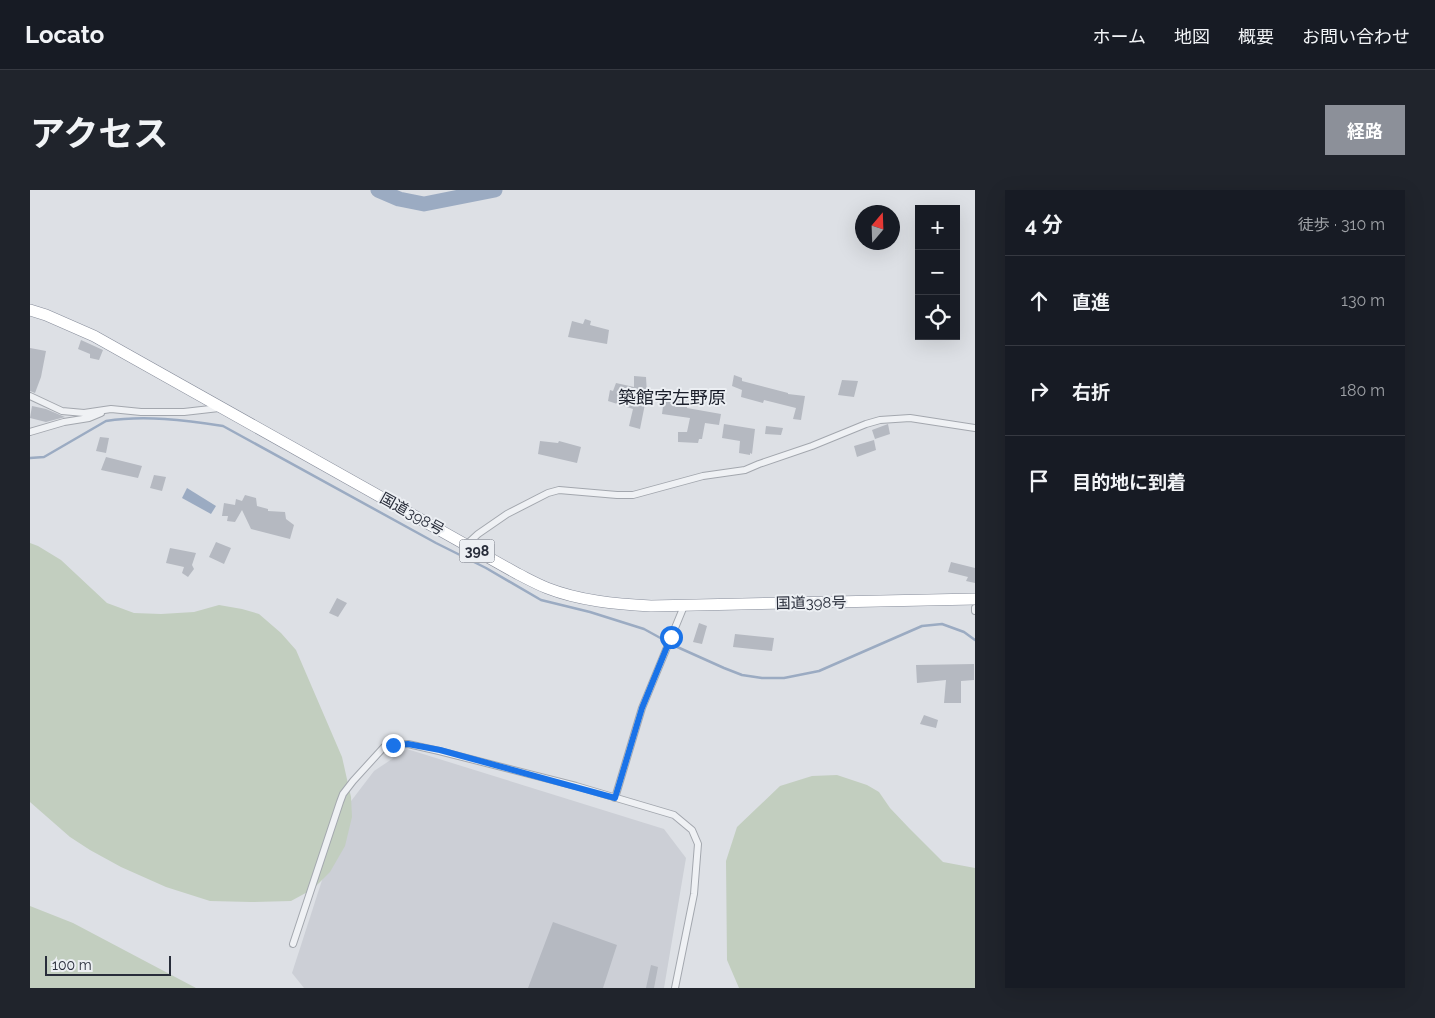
<!DOCTYPE html>
<html lang="ja">
<meta charset="utf-8">
<style>
body{margin:0;font-family:Raleway,"Noto Sans JP",sans-serif;background:#20242c;color:#f1f3f6}
.controls{position:absolute;right:15px;top:15px;display:grid;overflow:hidden;border-radius:0px;box-shadow:0 5px 20px #0002}
.controls button{width:45px;height:45px;display:grid;place-items:center;padding:0;border:0;border-bottom:1px solid #363941;background:#171b24;color:#f1f3f6;font:25px sans-serif}
.compass{position:absolute;left:825px;top:15px;width:45px;height:45px;border-radius:50%;background:#171b24;box-shadow:0 5px 20px #0002;rotate:19deg}
.scale{position:absolute;left:15px;bottom:12px;width:126px;box-sizing:border-box;padding-left:5px;border:2px solid #282d3a;border-top:0;font-size:14px;line-height:18px;white-space:nowrap;color:#282d3a;-webkit-text-stroke:4px #eceff3;paint-order:stroke}
.stop{position:absolute;width:15px;height:15px;margin:-11px;border:4px solid #1a73e8;border-radius:50%;background:#fff}
.stop.end{background:#1a73e8;border-color:#fff;box-shadow:0 1px 5px #0008}
.list{margin:0;padding:0;list-style:none}
h2{display:flex;justify-content:space-between;align-items:center;height:65px;margin:0;padding:0 20px;font-size:21px}
h2 small{font-size:16px;font-weight:400;color:#9ea1a6}
.list li{display:grid;grid-template-columns:32px 1fr auto;gap:15px;align-items:center;box-sizing:border-box;height:90px;padding:0 20px;border-top:1px solid #363941}
.list b{display:block;font-size:19px;white-space:nowrap}
.list em{font-size:16px;font-style:normal;color:#9ea1a6}
.icon{flex:none;width:28px;height:28px;fill:none;stroke:currentColor;stroke-width:2;stroke-linecap:round;stroke-linejoin:round}
.map{position:relative;flex:none;width:945px;height:798px;overflow:hidden;border-radius:0px}
header{display:flex;align-items:center;gap:30px;box-sizing:border-box;height:70px;padding:0 25px;background:#171b24;border-bottom:1px solid #363941}
header strong{font-size:24px}
nav{display:flex;gap:28px;margin-inline-start:auto;font-size:18px}
.intro{display:flex;align-items:center;justify-content:space-between;box-sizing:border-box;height:120px;padding:0 30px}
h1{margin:0;font-size:35px}
.button{padding:12px 22px;border-radius:0px;background:#8c9099;color:#fff;font-size:18px;font-weight:700}
main{display:flex;gap:30px;padding:0 30px}
aside{flex:1;background:#171b24;border-radius:0px;box-shadow:0 5px 20px #0002}
.map>svg:first-child{display:block}
</style>
<header>
<strong>Locato</strong>
<nav><a>ホーム</a><a>地図</a><a>概要</a><a>お問い合わせ</a></nav>
</header>
<div class="intro"><h1>アクセス</h1><a class="button">経路</a></div>
<main>
<div class="map">
<svg width="945" height="798" viewBox="0 0 945 798">
<rect width="100%" height="100%" fill="#dde0e5"/>
<!-- built -->
<path fill="#cccfd6" d="M377,559l257,80 22,29 -22,130h-360l-12,-15 53,-164 29,-38z"/>
<!-- green -->
<path fill="#c2cebf" d="M0,353l8,3 23,14 46,43 27,10 27,1 33,-2 25,-7 23,4 17,5 22,19 15,17 46,107 9,40 1,20 -7,29 -15,26 -17,17 -22,12 -40,1 -41,-1 -44,-14 -45,-20 -31,-17 -20,-13 -40,-35z
M807,585l30,10 12,7 11,16 19,20 34,34 32,6v120h-236l-12,-28 -1,-99 11,-34 43,-41 32,-10z
M0,716l43,17 123,65h-166z"/>
<!-- water -->
<path fill="#9babc2" d="M157,298l29,18 -5,8 -29,-16z"/>
<g fill="none" stroke-linecap="round" stroke-linejoin="round">
<!-- stream -->
<path stroke="#9babc2" stroke-width="2.5" d="M0,268l14,-1 62,-36c38,-6 79,-1 117,5l213,117 50,25 55,32 49,12 54,17 31,17 49,22 18,7 20,3h22l35,-7 103,-45 20,-2 22,8 11,8"/>
<!-- river -->
<path stroke="#9babc2" stroke-width="15" d="M348,0l21,9 25,5 71,-14"/>
</g>
<!-- building -->
<path fill="#b5b9c1" d="M555,129l6,2 -1,4 19,5 -2,14 -39,-7 4,-16 11,3z
M51,150l22,10 -4,10 -9,-2v-4l-12,-5z
M0,158l16,3 -5,26 -6,16 -5,-2z
M704,185l8,3v3l46,12v1l17,2 -4,24 -8,-1 3,-11 -32,-8 -1,3 -22,-6 1,-7 -10,-4z
M604,186l12,1 1,17 -7,35 -11,-3 4,-17 -25,-8 2,-11 3,1 3,-8 18,4z
M812,190l16,1 -4,16 -16,-2z
M634,209l23,2v7l34,6 -2,11 -14,-2 -3,16h-3l-1,4 -20,-1v-10h9l3,-14 -28,-4z
M2,216l14,3 19,8 -19,5 -16,-4z
M694,234l31,5 -3,25 -2,-1v2l-11,-2 1,-12 -18,-3z
M858,234l2,10 -15,5 -3,-9z
M736,236l17,2 -2,7 -16,-1z
M70,247l9,1 -3,15 -10,-2z
M844,250l2,10 -19,7 -3,-11z
M510,251l18,2 1,-2 22,6 -4,16 -39,-9z
M76,267l36,9 -4,12 -37,-8z
M124,285l12,2 -4,14 -12,-3z
M215,305l11,3 1,8 11,3v2l17,1 1,7 8,6 -4,14 -39,-10 -9,-19 -7,12 -8,-1 1,-5h-6l2,-13 11,2 1,-6 6,2z
M186,352l15,6 -7,16 -15,-7z
M140,358l26,5 -4,12 2,4 -6,8 -6,-4 2,-6 -18,-4z
M921,372l24,6v15l-9,-2 2,-4 -20,-5z
M307,408l10,5 -9,14 -9,-4z
M669,433l8,3 -5,18 -9,-2z
M705,444l39,4 -2,13 -39,-4z
M944,474v16l-13,1v22h-17l2,-23 -29,3 -1,-18z
M894,525l14,5 -2,8 -16,-4z
M523,732l64,23 -14,43h-75z
M621,775l7,2 -4,21h-8z"/>
<g fill="none" stroke-linecap="round" stroke-linejoin="round">
<!-- street casing -->
<g stroke="#a3a7ae" stroke-width="8">
<path id="street" d="M0,206l32,15 22,2 27,-4 30,3h43l35,-4
M0,242l34,-10 25,-4 12,-5
M436,355l12,-11 29,-20 41,-21 11,-3 58,5h16l70,-19 42,-6 14,-6 53,-18 54,-22 14,-4 30,-2 65,10
M945,418v3
M585,608l27,-90 42,-102
M263,754l47,-142 3,-8 10,-13 31,-34 9,-2 15,-1 31,7 137,35 98,29 18,15 6,14 -4,50 -19,94"/>
</g>
<!-- highway casing -->
<g stroke="#868c9a" stroke-width="12">
<path id="highway" d="M0,120l16,5 48,21 424,238c10,5 19,10 29,14 33,13 69,16 104,18l324,-7"/>
</g>
<!-- street -->
<use href="#street" stroke="#eff1f4" stroke-width="6"/>
<!-- highway -->
<use href="#highway" stroke="#fff" stroke-width="11"/>
</g>
<g fill="none" stroke-linecap="round" stroke-linejoin="round">
<!-- route -->
<path stroke="#1a73e8" stroke-width="6" d="M363,555l15,-1 32,6 175,48 27,-90 29,-71"/>
</g>
<g text-anchor="middle" dominant-baseline="central" stroke-width="4" stroke-linejoin="round" paint-order="stroke">
<!-- shield labels -->
<rect fill="#eceff3" stroke="#636772" stroke-width="1" x="429.5" y="349.5" width="35" height="23" rx="4"/>
<g font-size="14" font-weight="bold" fill="#282d3a">
<text x="447" y="361">398</text>
</g>
<!-- street labels -->
<g font-size="15" fill="#282d3a" stroke="#eceff3">
<text transform="translate(382 324) rotate(29)">国道398号</text>
<text transform="translate(781 413) rotate(-1)">国道398号</text>
</g>
<!-- quarter labels -->
<g font-size="18" fill="#1b1f2b" stroke="#eceff3">
<text x="642" y="207">築館字左野原</text>
</g>
</g>
</svg>
<div class="controls">
<button>+</button>
<button>−</button>
<button><svg class="icon" aria-label="locate" viewBox="0 0 24 24"><circle cx="12" cy="12" r="6"/><path d="M12 2v4M12 18v4M2 12h4M18 12h4"/></svg></button>
</div>
<svg class="compass" viewBox="-18 -18 36 36"><path d="M0-13l5 13h-10z" fill="#e53935"/><path d="M0 13l5-13h-10z" fill="#9ea1a6"/></svg>
<div class="scale">100 m</div>
<div class="stop" style="left:641px;top:447px"></div>
<div class="stop end" style="left:363px;top:555px"></div>
</div>
<aside>
<h2>4 分<small>徒歩 · 310 m</small></h2>
<ul class="list">
<li><svg class="icon" aria-label="ahead" viewBox="0 0 24 24"><path d="M12 20V5M6 11l6-6 6 6"/></svg><div><b>直進</b></div><em>130 m</em></li>
<li><svg class="icon" aria-label="right" viewBox="0 0 24 24"><path d="M7 20v-9h11M14 6l5 5-5 5"/></svg><div><b>右折</b></div><em>180 m</em></li>
<li><svg class="icon" aria-label="arrive" viewBox="0 0 24 24"><path d="M6 21V4h12l-3 4 3 4H6"/></svg><div><b>目的地に到着</b></div></li>
</ul>
</aside>
</main>
